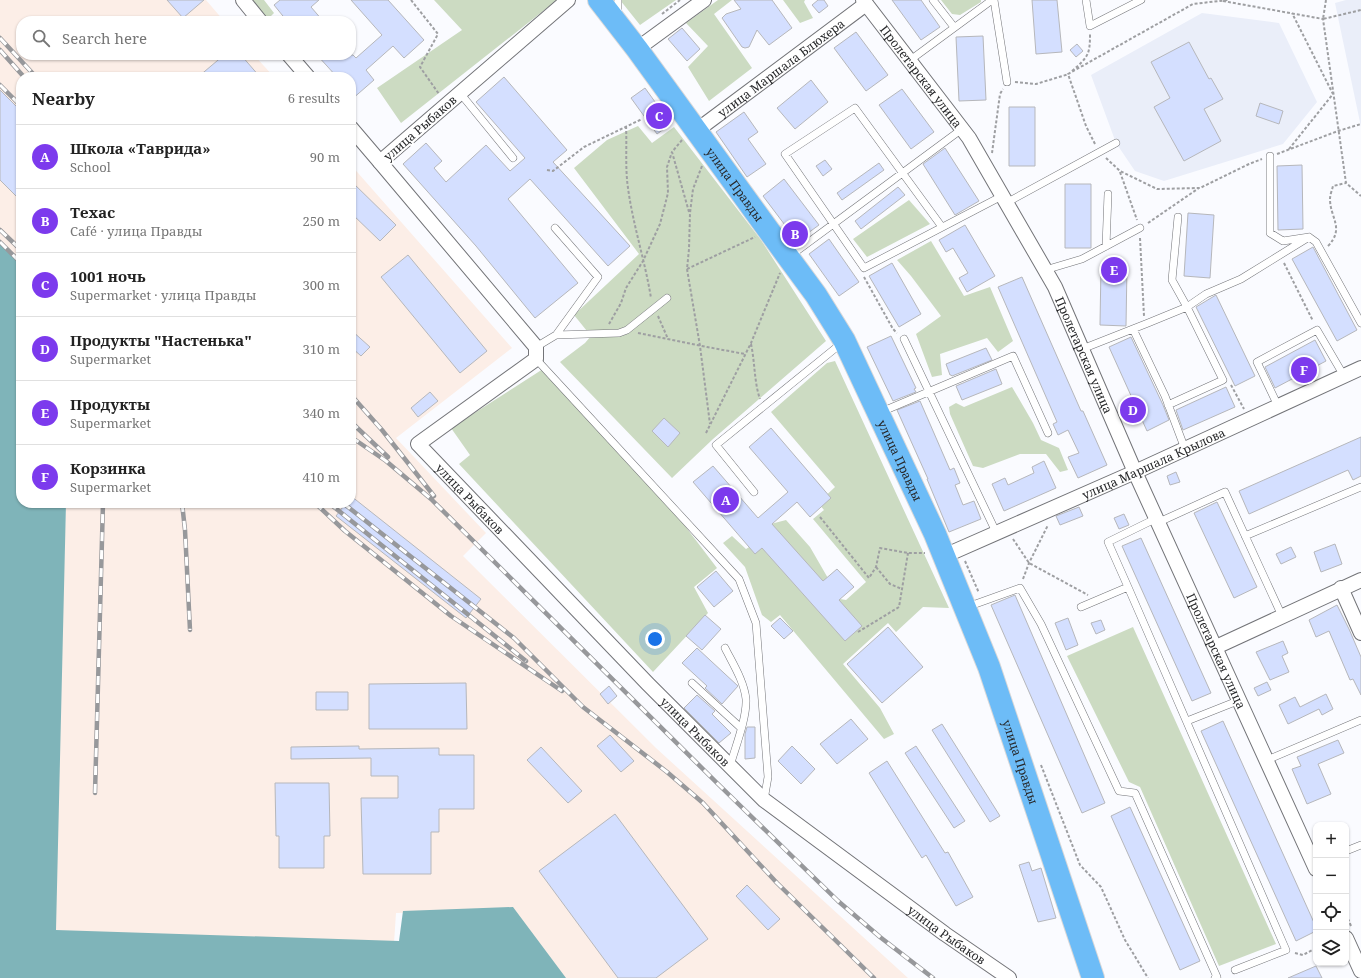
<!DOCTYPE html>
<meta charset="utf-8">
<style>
body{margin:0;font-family:"Noto Serif",serif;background:#f6f6f6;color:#222}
.controls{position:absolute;right:12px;bottom:12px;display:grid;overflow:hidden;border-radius:8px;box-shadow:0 1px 3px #0004}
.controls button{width:36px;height:36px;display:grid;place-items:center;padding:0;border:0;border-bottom:1px solid #e0e0e0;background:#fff;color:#222;font:20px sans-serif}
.you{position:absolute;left:655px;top:639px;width:14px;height:14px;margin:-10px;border:3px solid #fff;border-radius:50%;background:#1a73e8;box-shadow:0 0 0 6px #1a73e833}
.badge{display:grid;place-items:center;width:26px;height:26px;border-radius:50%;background:#7c3aed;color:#fff;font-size:13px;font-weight:700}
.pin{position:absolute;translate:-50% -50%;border:2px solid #fff;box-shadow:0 1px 4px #0006}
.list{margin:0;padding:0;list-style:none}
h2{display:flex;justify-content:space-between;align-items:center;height:52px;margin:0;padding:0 16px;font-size:17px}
h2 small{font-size:13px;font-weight:400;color:#767676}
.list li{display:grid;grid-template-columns:26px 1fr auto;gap:12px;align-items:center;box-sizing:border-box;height:64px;padding:0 16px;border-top:1px solid #e0e0e0}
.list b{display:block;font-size:15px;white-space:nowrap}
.list p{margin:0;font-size:13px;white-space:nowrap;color:#767676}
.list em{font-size:13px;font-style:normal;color:#767676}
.icon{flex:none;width:22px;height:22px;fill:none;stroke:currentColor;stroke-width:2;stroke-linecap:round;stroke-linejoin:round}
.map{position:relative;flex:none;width:1361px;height:978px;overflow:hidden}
.search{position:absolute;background:#fff;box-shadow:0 1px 3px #0004;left:16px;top:16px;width:340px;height:44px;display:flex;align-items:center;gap:10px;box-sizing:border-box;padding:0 14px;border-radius:16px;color:#767676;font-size:15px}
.panel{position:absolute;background:#fff;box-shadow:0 1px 3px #0004;left:16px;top:72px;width:340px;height:436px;border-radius:16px}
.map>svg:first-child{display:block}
</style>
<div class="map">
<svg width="1361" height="978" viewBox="0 0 1361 978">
<rect width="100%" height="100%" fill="#fafbff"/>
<!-- built -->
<path fill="#eaeef9" d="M1346,0h15v127l-26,-124z
M1202,13l77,10 38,79 -34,42 -119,37 -29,-10 -19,-28 -25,-68z"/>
<!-- industrial -->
<path fill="#fceee7" d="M0,0h206l18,21h-203v34h233l20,22h-253v190l-21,-21z
M351,165l161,183 -116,90 90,95 -23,23 193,192 252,230h-352l-46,-67 -114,2 -2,30 -342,-10 14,-430h285z"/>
<!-- green -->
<path fill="#ccdbc2" d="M248,0h16l10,13 -8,8z
M434,0h123l-156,123 -24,-35 85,-58z
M620,0h56l-36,25z
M718,0h14l-18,14 38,54 -43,33 -21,-34 20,-21 -22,-23z
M783,0h22l-1,2 9,16 -13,5z
M941,0h40v2l-21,13 -8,-1z
M638,126l14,17 22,-16 87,113 65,101 -113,98 -41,39 -112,-116 25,-19 6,-7 -17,-21 65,-61 -65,-86 33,-28z
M909,200l21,24 -63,33 -14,-18z
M931,241l33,55 26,-9 23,54 -15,11 -11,-14 -47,16 2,21 -10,2 -16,-43 25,-18 -30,-40 -14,-16z
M835,361l114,247 -26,-1 -27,25 -8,-9 -45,41 37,44 14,26 -10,5 -104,-124 -9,7 -9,-7 -17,-48 -22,-24 9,-7 14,13 8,-5 13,-19 19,-5 24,27 30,52 6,1 20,-18 -53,-63 11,-9 -6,-7 17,-16 -64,-75 56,-49z
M543,369l120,128 54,71 -23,19 14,26 -55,59 -194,-208 11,-9 -19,-27z
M1012,387l21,36 8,17 18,8 9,22 -8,2 -14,-18h-26l-37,14 -10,-2 -23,-52 -1,-7 7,-4 8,4z
M1133,627l143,317 -57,22 -79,-179 -11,-5 -62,-126z"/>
<!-- water -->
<path fill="#7fb4b9" d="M0,243l21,20v240h45l-10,427 343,11 4,-30 110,-4 53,71h-566z"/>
<!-- building -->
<path fill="#d4dfff" stroke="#b6b7bb" d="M167,0h37l-21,18z
M280,0h39l-8,7 12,14h-36l-13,-16z
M351,0h37l36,40 -20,18 -11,-12 -27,24 8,10 -23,20v-23h-14l-20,-22h36l3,3 26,-23z
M734,0h38l20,28 -23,17 -12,-15 -8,17 -4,1 -3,-1 -20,-29 4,-4 15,-5z
M818,0h6l4,6 -9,7 -7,-8z
M892,0h29l19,27 -19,13z
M1032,0h25l5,52 -26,2z
M682,28l18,21 -13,12 -19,-22z
M856,32l32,43 -22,16 -32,-43z
M983,36l3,64 -27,1 -3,-64z
M1189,42l20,37 2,-1 12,21 -19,10 17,32 -37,20 -30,-54 16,-9 -19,-36z
M1077,44l6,7 -7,6 -6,-7z
M224,55h17l19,22h-62z
M504,77l63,73 -14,12 77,84 -22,20 -78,-87 -22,20 70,84 -43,35 -59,-72 -73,-82 23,-21 16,18 -8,7 12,14 40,-37 24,26 15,-13 -49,-56z
M811,80l17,22 -33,27 -18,-21z
M645,88l26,36 -14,10 -26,-36z
M902,89l32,43 -23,17 -32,-44z
M0,90l21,21v90l-21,-21z
M1260,103l23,8 -4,13 -23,-8z
M1009,107h26v59h-26z
M744,112l14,20 -10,7 18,25 -19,13 -31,-45z
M945,148l34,53 -24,14 -32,-51z
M825,160l7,9 -9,7 -7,-10z
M879,163l5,7 -42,30 -5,-7z
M1302,165l1,64 -25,1 -1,-64z
M784,179l35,46 -22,16 -34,-45z
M351,181l45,44 -16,16 -29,-28z
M1065,184h26v64h-26z
M898,187l7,8 -44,34 -6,-8z
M1188,213l26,2 -4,63 -26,-2z
M965,225l30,51 -28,16 -8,-14 9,-5 -15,-25 -7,4 -7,-12z
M829,239l30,43 -20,14 -30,-42z
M1313,247l44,83 -20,11 -45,-82z
M408,255l79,96 -27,22 -79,-96z
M892,263l29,51 -22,13 -30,-51z
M1101,265l26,1 -1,60 -26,-1z
M1022,277l59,134h2l24,54 -29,13 -10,-21 11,-4 -11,-23 -10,5 -5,-11 4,-2 -59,-135z
M1216,295l39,81 -20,10 -39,-79z
M351,330l19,17 -9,9 -10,-9z
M891,336l25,52 -2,1 2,3 -23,9 -26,-54z
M1131,337l32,68 6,15 -22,11 -38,-84z
M1315,340l11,21 -51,27 -10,-21z
M986,348l6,12 -40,16 -1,-1h-1l-4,-11z
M996,369l6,15 -40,16 -6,-14z
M1226,387l9,20 -52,23 -7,-20z
M430,392l8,9 -20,16 -7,-9z
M920,401l30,69 4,-2 6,15 -5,2 8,20 11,-4 7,18 -32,13 -22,-53h1l-31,-69z
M664,418l16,15 -12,14 -16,-16z
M771,428l60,70 -21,19 -13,-15 -25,22 51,57 14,-12 17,18 -15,13 23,26 -17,15 -83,-93 -7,6 -62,-72 20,-16 45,52 30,-26 -39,-45z
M1361,437v39l-8,4 -5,-10 -99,44 -10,-23z
M1044,461l12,27 -52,23 -12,-27 13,-6 3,7 26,-12 -2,-6z
M1176,472l4,10 -10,3 -3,-9z
M351,496l130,103 -15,19 -130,-102 10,-13h5z
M1217,502l40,85 -23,11 -40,-85z
M1079,507l4,9 -23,9 -4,-9z
M1124,514l5,11 -10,4 -5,-11z
M1141,538l70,155 -19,8 -70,-155z
M1335,544l7,20 -21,8 -7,-20z
M1291,547l5,10 -15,7 -5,-10z
M716,571l17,20 -19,16 -17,-20z
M1015,595l90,208 -23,10 -91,-208z
M1337,605l12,24 12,28v38l-8,-16 -3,1 -21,-49 -13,6 -7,-17z
M705,615l16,14 -19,21 -16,-14z
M780,618l13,13 -9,8 -13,-13z
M1068,618l10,27 -12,5 -11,-27z
M1101,620l4,10 -9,4 -5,-11z
M888,627l35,40 -41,36 -35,-39z
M1283,641l5,12 -6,3 7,16 -19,8 -14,-28z
M697,648l41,38 -16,18 -17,-16 2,-2 -25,-23z
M1267,682l4,8 -13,6 -4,-8z
M466,683l1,46h-98v-45z
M609,686l8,10 -9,8 -8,-10z
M316,692h32v18h-32z
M1326,694l7,15 -11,6 -3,-6 -31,15 -9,-19 16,-8 5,10z
M697,695l18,16 -3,3 19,19 -12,10 -35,-35z
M851,719l17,20 -31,25 -17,-20z
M1223,721l93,206v4l-20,10 -95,-210z
M942,724l58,92 -10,6 -58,-92z
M747,727h8v31l-10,1v-25z
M610,735l24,26 -13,11 -24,-26z
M1338,740l6,13 -26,11 13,30 -24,10 -15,-35 9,-3 -4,-9z
M359,746v3l80,-1v7h35v54h-35v23h-8v42h-68l-2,-76h37v-22h-27v-18l-80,1v-12z
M792,746l23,23 -14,15 -23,-23z
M916,746l49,75 -11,7 -49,-75z
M541,747l41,44 -14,12 -41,-43z
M887,761l58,92 3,-1 25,45 -17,9 -30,-51 -4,3 -53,-85z
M275,783h54l1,53h-6v32h-45v-32h-3z
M1130,807l70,154 -20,9 -69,-154z
M615,814l93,125 -52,39h-38l-79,-107z
M1029,862l3,9 9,-3 15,50 -18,4 -19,-57z
M747,885l33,34 -12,11 -32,-34z
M1316,966l6,12h-34z"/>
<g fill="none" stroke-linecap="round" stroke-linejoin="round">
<!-- lane casing -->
<g stroke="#737478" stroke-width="8">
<path id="lane" d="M618,0v15
M933,0l21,27
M994,0l13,82
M1086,0l4,26 51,-26
M909,61l83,-61
M460,93l53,65
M1270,156v77l13,8 26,-4 7,5 45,81
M1006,203l110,-60
M942,227l-87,-119 -70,46 79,114 138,-72
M555,228l43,49 -42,58
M1106,246l2,-52
M790,256l172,-127
M1045,270l37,-11 58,-31
M1133,329l32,67 20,53
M904,339l92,193
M536,347l20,-12 63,-2 8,-3 40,-32
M1082,349l66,-26 39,-16 19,-13 35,-15 68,-42
M536,359l203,220 17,44 12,154 -4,23
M1168,405l55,-25 -36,-73 -15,-27 6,-63
M1278,406l-21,-44 60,-32 27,46
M881,412l132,-56 35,77
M754,492l-38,-47 127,-103
M1159,522l66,-30 57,124
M1245,536l116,-49
M1128,587l158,363 -51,20
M967,607l53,-19 21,36 78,167 16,2 82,184 -2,1
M1081,607l47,-20 -20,-45 49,-24
M725,648c8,16 19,33 21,51 1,19 -11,49 -16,67
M692,683l49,45
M1187,721l53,-21
M1267,760l94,-40
M1346,851l15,-6"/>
</g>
<!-- street casing -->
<g stroke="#737478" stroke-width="16">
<g id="street">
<path d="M243,0l17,21"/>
<path id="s1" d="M568,0l-188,162 156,185v12l-118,85 230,240 116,116 181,134 64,44"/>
<path id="s2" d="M863,0l106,138 86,149 80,185 181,397"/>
<path d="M637,49l67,-49"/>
<path d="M289,55l19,22"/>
<path d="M351,128l29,34"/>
<path id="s3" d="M696,131l170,-127"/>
<path id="s4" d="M944,556l191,-84 226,-104"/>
<path d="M1341,588l20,45"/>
<path d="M1216,647l145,-67"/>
<path d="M1346,938l15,33"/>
</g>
</g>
<!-- primary casing -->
<g stroke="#d8d8d9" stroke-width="24">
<g id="primary">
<path id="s5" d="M599,0l38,49 151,208 28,38 28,45 91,194 54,133 104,311"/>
</g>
</g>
<!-- path -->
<path stroke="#9e9fa2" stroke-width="2" stroke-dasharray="3 2" stroke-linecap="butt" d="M411,0l27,34 -18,33 19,27
M1326,0l-3,19 38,-9
M1223,1l100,18 23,164 15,13
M662,14l18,-14
M1072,71c16,-14 18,-16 18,-37
M1015,82l21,2 33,-10
M626,126c1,21 -1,42 2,62 5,37 17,73 23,110
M682,140l-10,12 17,60
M1095,144l-9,-18 -18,-52 125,-70 35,-4
M1289,149l44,-55 -41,-81
M992,153l8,-59 3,-5
M1277,154l61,-23 23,-7
M1106,158l14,13 37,18 43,-1 49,-24 13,-5
M702,166l-9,23 -3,24 -1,36 -2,20 13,77 10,78
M547,170l6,1 31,-24 58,-28
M1120,172l17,48
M1148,223l51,-35
M1140,238l4,78
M1328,246c17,-18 2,-28 2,-47 0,-4 2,-9 3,-13l13,-3
M1284,263l29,58
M687,269l68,-32
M864,277l29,52 4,4
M658,316l10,23
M609,324l12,-21 5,-15 17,-27 17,-37 8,-31 -1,-26 5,-15
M638,333l69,14 38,7
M751,344c4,18 3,38 9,55
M1231,385l13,24
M706,433l45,-90 29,-70
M820,517l49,61 7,-11 4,-19 28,5h17
M1013,539l16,24 59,32
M965,561l14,32
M876,567l14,17 12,5
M1023,579l6,-16 19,-38
M858,632l41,-25 9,-54
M1041,765l39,100 21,22 24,53 23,38
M1346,914l5,12
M1295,953l8,2 13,-7"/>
<!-- lane -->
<use href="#lane" stroke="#fff" stroke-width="7"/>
<!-- street -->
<use href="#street" stroke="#fff" stroke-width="14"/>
<!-- primary -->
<use href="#primary" stroke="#6dbcf7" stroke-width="22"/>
<!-- rail casing -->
<g stroke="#97989b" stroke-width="4.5">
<path id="rail" d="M0,38l36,39
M0,50l24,27
M0,85l21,21
M0,230l21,20
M0,242l21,21
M351,395l31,35 52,66
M351,422l37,35
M351,437l35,24 45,38 287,285 120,117 42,36 53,41
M182,503l3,27 5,100
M315,503l30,28 106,85 111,75
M329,503l197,158
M343,503l171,135 69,69 84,65 36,31 74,80 97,95
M95,793l8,-290"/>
</g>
<!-- rail -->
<use href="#rail" stroke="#fff" stroke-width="3" stroke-dasharray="9" stroke-linecap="butt"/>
</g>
<g text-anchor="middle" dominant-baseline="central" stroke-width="4" stroke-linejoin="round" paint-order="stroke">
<!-- street labels -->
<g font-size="12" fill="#27282a" stroke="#fff">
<text stroke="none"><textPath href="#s3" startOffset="106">улица Маршала Блюхера</textPath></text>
<text stroke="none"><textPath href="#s2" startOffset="96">Пролетарская улица</textPath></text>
<text transform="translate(420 128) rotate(-41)">улица Рыбаков</text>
<text stroke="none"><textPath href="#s5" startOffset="229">улица Правды</textPath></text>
<text stroke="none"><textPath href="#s2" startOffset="420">Пролетарская улица</textPath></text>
<text stroke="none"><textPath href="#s5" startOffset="552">улица Правды</textPath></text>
<text stroke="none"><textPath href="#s4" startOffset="229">улица Маршала Крылова</textPath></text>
<text stroke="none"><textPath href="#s1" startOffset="723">улица Рыбаков</textPath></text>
<text stroke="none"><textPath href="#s2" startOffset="744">Пролетарская улица</textPath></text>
<text stroke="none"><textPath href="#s1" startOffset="1047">улица Рыбаков</textPath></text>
<text stroke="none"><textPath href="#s5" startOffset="877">улица Правды</textPath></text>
<text stroke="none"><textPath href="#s1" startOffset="1371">улица Рыбаков</textPath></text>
</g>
</g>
</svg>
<div class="controls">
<button>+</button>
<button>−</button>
<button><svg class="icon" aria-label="locate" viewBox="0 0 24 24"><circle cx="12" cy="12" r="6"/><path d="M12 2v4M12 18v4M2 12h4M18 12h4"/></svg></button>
<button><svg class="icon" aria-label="layers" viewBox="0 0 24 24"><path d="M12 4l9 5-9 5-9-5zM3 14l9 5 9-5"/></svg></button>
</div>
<div class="you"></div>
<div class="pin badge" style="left:726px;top:500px">A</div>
<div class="pin badge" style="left:795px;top:234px">B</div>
<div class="pin badge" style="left:659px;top:116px">C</div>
<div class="pin badge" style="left:1133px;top:410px">D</div>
<div class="pin badge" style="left:1114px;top:270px">E</div>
<div class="pin badge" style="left:1304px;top:370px">F</div>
<div class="search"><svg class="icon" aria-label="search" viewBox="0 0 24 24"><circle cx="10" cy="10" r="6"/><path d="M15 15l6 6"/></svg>Search here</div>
<section class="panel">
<h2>Nearby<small>6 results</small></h2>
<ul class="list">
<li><span class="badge">A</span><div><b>Школа «Таврида»</b><p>School</p></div><em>90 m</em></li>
<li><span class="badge">B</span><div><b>Техас</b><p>Café · улица Правды</p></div><em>250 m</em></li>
<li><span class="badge">C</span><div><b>1001 ночь</b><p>Supermarket · улица Правды</p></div><em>300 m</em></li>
<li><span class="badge">D</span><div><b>Продукты &quot;Настенька&quot;</b><p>Supermarket</p></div><em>310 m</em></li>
<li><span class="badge">E</span><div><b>Продукты</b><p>Supermarket</p></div><em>340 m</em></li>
<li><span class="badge">F</span><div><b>Корзинка</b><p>Supermarket</p></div><em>410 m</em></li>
</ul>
</section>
</div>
